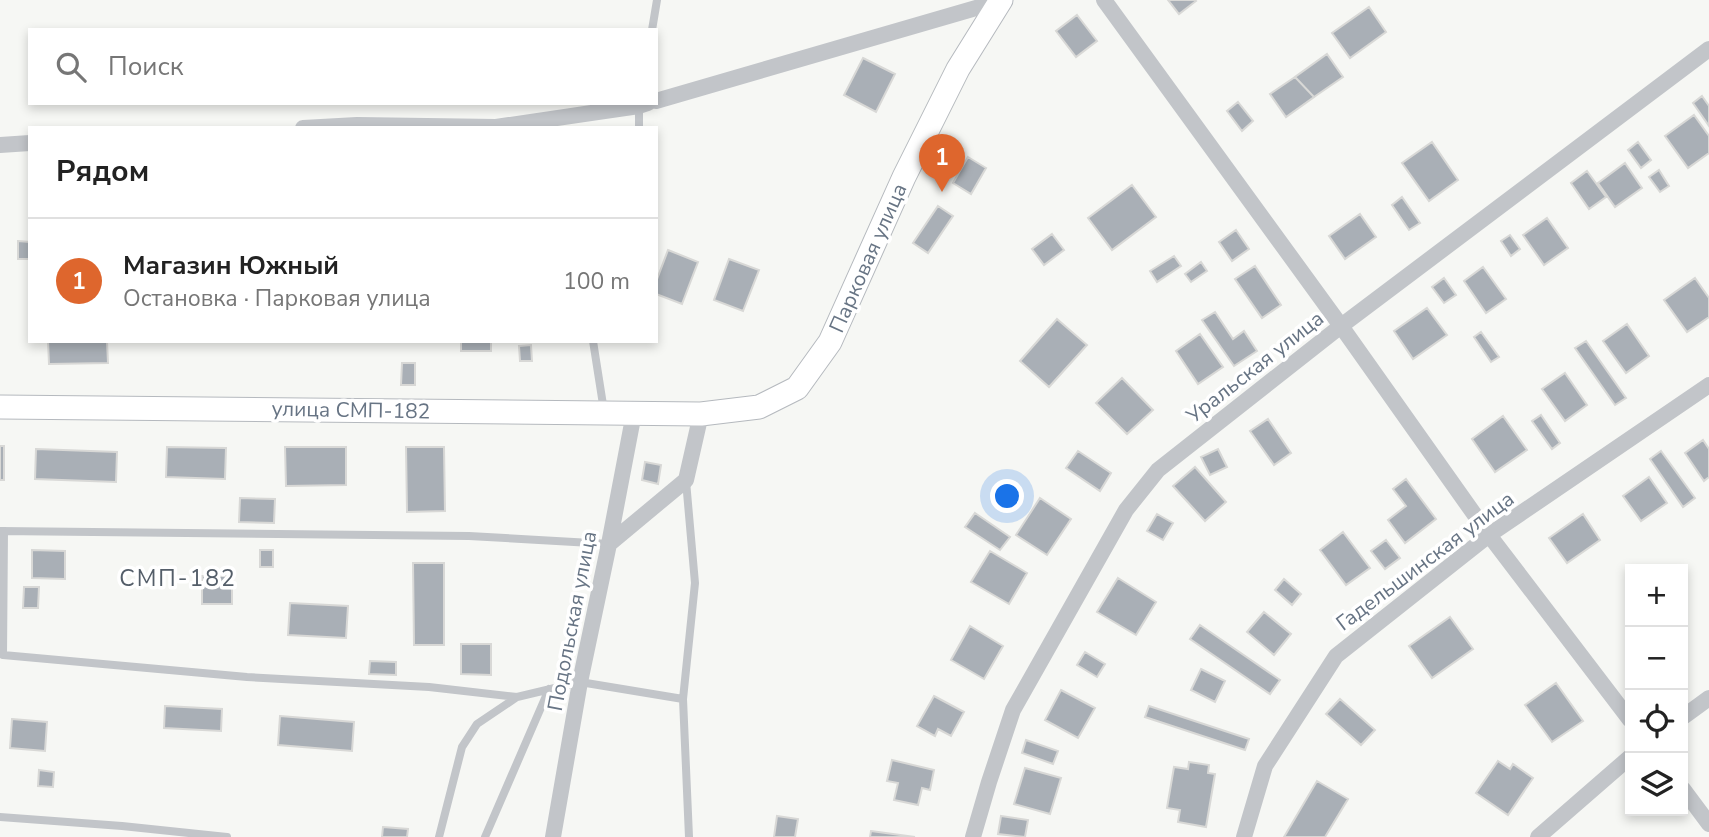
<!DOCTYPE html>
<html lang="ru">
<meta charset="utf-8">
<style>
body{margin:0;font-family:"Nunito Sans",sans-serif;background:#f6f6f6;color:#222}
.controls{position:absolute;right:21px;bottom:21px;display:grid;overflow:hidden;border-radius:0px;box-shadow:0 4px 10px #0003}
.controls button{width:63px;height:63px;display:grid;place-items:center;padding:0;border:0;border-bottom:2px solid #e0e0e0;background:#fff;color:#222;font:35px sans-serif}
.you{position:absolute;left:1008px;top:497px;width:24px;height:24px;margin:-18px;border:5px solid #fff;border-radius:50%;background:#1a73e8;box-shadow:0 0 0 10px #1a73e833}
.badge{display:grid;place-items:center;width:46px;height:46px;border-radius:50%;background:#de662d;color:#fff;font-size:23px;font-weight:700}
.pin{position:absolute;translate:-50% -58px;filter:drop-shadow(0 2px 4px #0008)}
.pin::after{content:'';position:absolute;top:37px;width:24px;height:21px;background:inherit;clip-path:polygon(0 0,100% 0,50% 100%)}
.list{margin:0;padding:0;list-style:none}
h2{display:flex;justify-content:space-between;align-items:center;height:91px;margin:0;padding:0 28px;font-size:30px}
h2 small{font-size:23px;font-weight:400;color:#767676}
.list li{display:grid;grid-template-columns:46px 1fr auto;gap:21px;align-items:center;box-sizing:border-box;height:126px;padding:0 28px;border-top:2px solid #e0e0e0}
.list b{display:block;font-size:26px;white-space:nowrap}
.list p{margin:0;font-size:23px;white-space:nowrap;color:#767676}
.list em{font-size:23px;font-style:normal;color:#767676}
.icon{flex:none;width:38px;height:38px;fill:none;stroke:currentColor;stroke-width:2;stroke-linecap:round;stroke-linejoin:round}
.map{position:relative;flex:none;width:1709px;height:837px;overflow:hidden}
.search{position:absolute;background:#fff;box-shadow:0 4px 10px #0003;left:28px;top:28px;width:630px;height:77px;display:flex;align-items:center;gap:18px;box-sizing:border-box;padding:0 24px;border-radius:0px;color:#767676;font-size:26px}
.panel{position:absolute;background:#fff;box-shadow:0 4px 10px #0003;left:28px;top:126px;width:630px;height:217px;border-radius:0px}
.map>svg:first-child{display:block}
</style>
<div class="map">
<svg width="1709" height="837" viewBox="0 0 1709 837">
<rect width="100%" height="100%" fill="#f6f7f4"/>
<!-- building -->
<path fill="#a9afb6" stroke="#d8d8d6" stroke-width="2" d="M1168,0h27l1,1 -17,13z
M1369,7l17,25 -36,26 -18,-25z
M1077,15l20,26 -21,16 -20,-26z
M1327,54l16,23 -29,20 -19,-20z
M863,58l32,16 -19,38 -32,-17z
M1295,77l19,20 -28,20 -16,-23z
M1702,96l7,10v20l-16,-23z
M1238,102l15,19 -11,10 -15,-20z
M1694,115l15,21v17l-21,15 -23,-32z
M1432,142l26,38 -29,21 -27,-38z
M1638,142l13,18 -10,8 -13,-18z
M968,157l18,11 -15,26 -18,-11z
M1625,163l17,25 -27,19 -17,-24z
M1659,170l10,16 -9,6 -11,-15z
M1587,171l19,26 -17,12 -18,-26z
M1132,185l24,32 -44,33 -24,-32z
M1402,197l18,26 -11,7 -17,-25z
M938,206l15,10 -25,37 -15,-10z
M1360,214l16,23 -31,22 -16,-23z
M1547,218l21,30 -24,17 -21,-30z
M1236,230l13,19 -17,12 -13,-19z
M1052,234l12,16 -20,15 -12,-16z
M1510,235l10,14 -9,7 -10,-15z
M18,241l12,1v17h-12z
M668,250l30,12 -16,42 -26,-10v-12z
M1174,256l7,10 -24,16 -7,-11z
M729,259l30,11 -16,41 -29,-11z
M1201,262l6,9 -16,11 -6,-8z
M1255,266l26,39 -19,13 -27,-39z
M1483,267l23,32 -20,14 -22,-32z
M1444,278l12,17 -12,8 -12,-16z
M1695,278l14,20v19l-22,15 -23,-32z
M1427,308l20,27 -34,24 -19,-28z
M1215,312l18,27 11,-8 13,20 -23,15 -32,-46z
M1057,319l30,26 -38,42 -29,-26z
M1627,324l22,32 -23,17 -23,-32z
M1481,332l18,25 -8,5 -17,-25z
M1200,334l23,33 -25,17 -22,-33z
M48,341h59l1,22 -59,1z
M461,341h30v10h-30z
M1586,341l40,57 -11,7 -40,-57z
M531,345l1,16h-12l-1,-15z
M402,363h13v22h-14z
M1565,373l22,32 -22,16 -23,-32z
M1122,378l31,32 -26,24 -31,-31z
M1541,415l19,28 -8,6 -20,-28z
M1503,416l24,34 -32,22 -23,-33z
M1268,419l23,34 -17,12 -24,-34z
M1703,440l6,9v28l-5,4 -19,-28z
M0,446h4v34h-4z
M167,447l59,1 -1,31 -59,-2z
M285,447h61v38l-60,1z
M406,447h38l1,64 -38,1z
M36,449l81,3 -1,30 -81,-3z
M1218,449l9,18 -17,8 -9,-18z
M1078,451l33,22 -11,18 -34,-23z
M1661,451l34,47 -12,9 -33,-48z
M645,462l16,3 -3,19 -16,-4z
M1195,467l31,35 -21,19 -32,-35z
M1649,477l18,26 -26,18 -18,-25z
M1406,479l30,40 -31,24 -17,-23 18,-14 -13,-17z
M240,498l35,1 -1,24 -35,-1z
M1040,498l31,21 -24,36 -31,-20z
M975,513l35,24 -10,13 -35,-23z
M1157,514l16,9 -10,17 -16,-9z
M1583,514l17,26 -33,23 -18,-25z
M1343,532l27,36 -24,17 -26,-35z
M1386,540l14,18 -15,11 -14,-18z
M32,550l33,1v28l-33,-1z
M260,550h13v17h-13z
M990,551l37,22 -18,31 -38,-22z
M413,563h31v82h-30z
M202,576h30v28h-30z
M1118,578l38,24 -20,33 -39,-23z
M1284,579l17,15 -9,11 -17,-15z
M24,587h15l-1,21h-15z
M290,603l58,3 -2,32 -58,-3z
M1264,612l27,22 -17,21 -27,-23z
M1450,617l23,32 -41,29 -23,-32z
M1200,625l80,55 -10,14 -80,-55z
M970,626l33,20 -19,33 -33,-19z
M461,644h30v31l-30,-1z
M1085,652l20,12 -8,13 -20,-12z
M370,661l26,1v13l-27,-1z
M1201,669l24,12 -10,21 -24,-12z
M1556,683l27,38 -31,21 -27,-37z
M1061,690l34,18 -17,30 -33,-18z
M934,696l30,16 -13,24 -13,-7 -3,7 -18,-10z
M1340,699l35,31 -14,15 -35,-31z
M165,706l57,3 -1,22 -57,-3z
M1149,706l100,33 -4,11 -100,-33z
M280,716l74,6 -2,29 -74,-6z
M12,719l35,3 -2,29 -35,-3z
M1026,740l32,11 -5,13 -31,-11z
M892,760l42,10 -4,20 -8,-2 -4,17 -24,-5 4,-17 -11,-2z
M1498,761l12,8 3,-5 20,14 -25,37 -32,-22z
M1189,762l20,3 -1,8 7,1 -9,53 -28,-5 2,-12 -13,-2 7,-41 14,2z
M1025,768l36,10 -11,36 -36,-10z
M39,770l15,2 -1,15 -15,-1z
M1317,781l31,18 -23,38h-41z
M777,816l21,3 -3,18h-21z
M1001,816l27,4 -3,17 -27,-3z
M383,827l25,2 -1,8h-25z
M871,831l44,6h-45z"/>
<g fill="none" stroke-linecap="round" stroke-linejoin="round">
<!-- secondary casing -->
<g stroke="#b5b9be" stroke-width="25">
<path id="secondary" d="M0,407l701,7 58,-7 38,-19 33,-46 74,-165 54,-108 43,-69"/>
</g>
<!-- lane -->
<path stroke="#c2c5c9" stroke-width="8" d="M652,30l5,-30
M639,128v-22
M593,341l11,70
M686,481l9,102 -12,116 6,138
M0,531l469,5 140,8
M4,531l-1,124 244,22 182,10 88,10
M0,817l122,9 105,11
M439,837l23,-90 15,-23 40,-27 63,-15 103,17
M485,837l64,-148"/>
<!-- street -->
<path stroke="#c2c5c9" stroke-width="16" d="M1104,0l237,326 148,209 141,185
M656,101l344,-100
M303,128l54,-3 139,2 143,-21 9,-3
M0,145l30,-2
M609,544l77,-64 15,-66
M1683,717l26,-19
M1683,789l26,35
M553,837l27,-155 29,-138 25,-131
M973,837l16,-55 24,-72 113,-200 32,-40 183,-144 368,-277
M1244,837l21,-71 71,-110 153,-121 220,-150
M1538,837l92,-80"/>
<!-- secondary -->
<use href="#secondary" stroke="#fff" stroke-width="23"/>
</g>
<g text-anchor="middle" dominant-baseline="central" stroke-width="7" stroke-linejoin="round" paint-order="stroke">
<!-- street labels -->
<g font-size="21" fill="#677484" stroke="#fff">
<text transform="translate(868 258) rotate(-66)">Парковая улица</text>
<text transform="translate(1255 367) rotate(-38)">Уральская улица</text>
<text transform="translate(351 410) rotate(1)">улица СМП-182</text>
<text transform="translate(1425 561) rotate(-37)">Гадельшинская улица</text>
<text transform="translate(572 621) rotate(-79)">Подольская улица</text>
</g>
<!-- neighbourhood labels -->
<g font-size="23" letter-spacing="2" fill="#545e69" stroke="#fff">
<text x="178" y="578">СМП-182</text>
</g>
</g>
</svg>
<div class="controls">
<button>+</button>
<button>−</button>
<button><svg class="icon" aria-label="locate" viewBox="0 0 24 24"><circle cx="12" cy="12" r="6"/><path d="M12 2v4M12 18v4M2 12h4M18 12h4"/></svg></button>
<button><svg class="icon" aria-label="layers" viewBox="0 0 24 24"><path d="M12 4l9 5-9 5-9-5zM3 14l9 5 9-5"/></svg></button>
</div>
<div class="you"></div>
<div class="pin badge" style="left:942px;top:192px">1</div>
<div class="search"><svg class="icon" aria-label="search" viewBox="0 0 24 24"><circle cx="10" cy="10" r="6"/><path d="M15 15l6 6"/></svg>Поиск</div>
<section class="panel">
<h2>Рядом<small></small></h2>
<ul class="list">
<li><span class="badge">1</span><div><b>Магазин Южный</b><p>Остановка · Парковая улица</p></div><em>100 m</em></li>
</ul>
</section>
</div>
